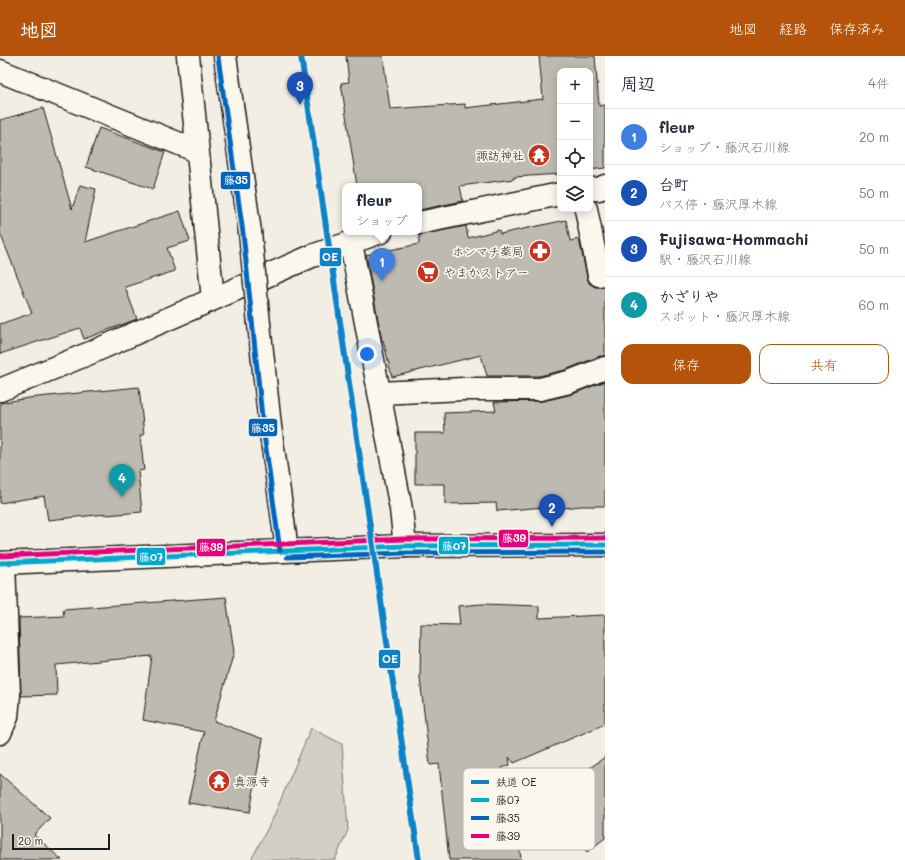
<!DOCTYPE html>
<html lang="ja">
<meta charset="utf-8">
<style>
body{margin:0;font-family:Mali,"Klee One",sans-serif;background:#f6f6f7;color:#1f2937}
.controls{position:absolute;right:12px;top:12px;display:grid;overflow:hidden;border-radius:8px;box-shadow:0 2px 10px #0003}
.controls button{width:36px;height:36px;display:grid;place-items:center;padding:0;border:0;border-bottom:1px solid #e0e1e3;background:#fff;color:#1f2937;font:20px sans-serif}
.scale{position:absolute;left:12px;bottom:10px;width:98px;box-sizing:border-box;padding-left:4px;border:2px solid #1c1c1c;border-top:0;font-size:11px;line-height:14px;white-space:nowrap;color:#1c1c1c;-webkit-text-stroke:3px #fbf7ec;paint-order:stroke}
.you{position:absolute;left:367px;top:298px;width:14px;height:14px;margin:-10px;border:3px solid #fff;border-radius:50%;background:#1a73e8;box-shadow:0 0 0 6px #1a73e833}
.badge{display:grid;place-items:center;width:26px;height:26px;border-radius:50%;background:#b45309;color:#fff;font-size:13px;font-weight:700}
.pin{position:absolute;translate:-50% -33px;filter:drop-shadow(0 1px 2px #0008)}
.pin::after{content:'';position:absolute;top:21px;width:14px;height:12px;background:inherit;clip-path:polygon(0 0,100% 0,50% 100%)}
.popup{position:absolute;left:342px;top:127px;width:80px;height:52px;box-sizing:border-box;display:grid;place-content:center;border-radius:8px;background:#fff;filter:drop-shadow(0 1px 3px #0005);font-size:13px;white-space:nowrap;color:#747a83}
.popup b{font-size:15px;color:#1f2937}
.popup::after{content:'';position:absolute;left:50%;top:100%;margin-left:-8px;border:8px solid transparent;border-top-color:#fff}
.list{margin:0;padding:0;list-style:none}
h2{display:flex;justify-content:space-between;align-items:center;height:52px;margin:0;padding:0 16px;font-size:17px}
h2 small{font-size:13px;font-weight:400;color:#747a83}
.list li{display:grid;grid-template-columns:26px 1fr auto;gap:12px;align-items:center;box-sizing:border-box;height:56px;padding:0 16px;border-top:1px solid #e0e1e3}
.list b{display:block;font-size:15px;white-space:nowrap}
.list p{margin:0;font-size:13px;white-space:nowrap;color:#747a83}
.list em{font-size:13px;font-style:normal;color:#747a83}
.actions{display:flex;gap:8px;padding:12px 16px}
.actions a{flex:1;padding:9px 0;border:1px solid #b45309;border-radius:12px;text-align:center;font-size:14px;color:#b45309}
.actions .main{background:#b45309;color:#fff}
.icon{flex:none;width:22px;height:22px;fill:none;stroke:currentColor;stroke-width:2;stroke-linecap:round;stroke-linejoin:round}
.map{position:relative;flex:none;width:605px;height:804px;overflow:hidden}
header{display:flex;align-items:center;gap:24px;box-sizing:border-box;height:56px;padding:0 20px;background:#b45309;color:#fff}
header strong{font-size:19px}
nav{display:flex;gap:22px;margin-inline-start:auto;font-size:14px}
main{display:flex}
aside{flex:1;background:#fff}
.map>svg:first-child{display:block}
</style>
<header>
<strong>地図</strong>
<nav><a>地図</a><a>経路</a><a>保存済み</a></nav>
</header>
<main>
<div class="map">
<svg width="605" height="804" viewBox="0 0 605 804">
<rect width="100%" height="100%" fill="#f2eee4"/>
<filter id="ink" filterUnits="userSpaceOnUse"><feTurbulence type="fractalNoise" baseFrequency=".025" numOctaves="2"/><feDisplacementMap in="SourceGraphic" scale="8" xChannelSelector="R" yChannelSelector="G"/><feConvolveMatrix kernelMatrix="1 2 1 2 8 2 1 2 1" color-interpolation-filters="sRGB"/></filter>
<g filter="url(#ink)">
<!-- green -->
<path fill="#d2cfc6" stroke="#777671" d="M311,672l31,16 6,86 -13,30h-84l22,-42z"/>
<!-- building -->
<path fill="#bdbab1" stroke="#1c1c1c" d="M346,0h37l7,53 75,-5v4l78,-9 -4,-43h56l4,50 6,-1v63l-15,2v-99h-30v103l-46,3v2l-54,7 3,15 -44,9v-24h-62l-16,-103 8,-1z
M43,52l29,101 8,-24 16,4 -11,53 95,-31 10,30 -23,7 8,23 -50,16 12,32 -53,20 -4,-11 -80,26v-30l32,-11 -32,-80v-113z
M99,72l66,24 -12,37 -67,-22z
M566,164l4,21 9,-2 8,38 2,6 6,4h10v69h-5l-35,14 -26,6h-52l-6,-21 -89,22 -9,-37 -1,1 -16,-86 53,-11v-9l47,-9 2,12 31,-8 1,4z
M605,325v125h-24l-36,4v-3l-48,4 -1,-8 -51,1v-20h-30v-51h30l-1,-20 52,-2 -2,-9 49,-1 30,-7z
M139,331l5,48h-4l4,35 -6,1 4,41 -36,3v-1l-58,6 -4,-24 -44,7v-100l28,-5z
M226,541l8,55 -20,69 49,18 -13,73 -62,-9 16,-71 -61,-12 9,-64 -96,9 1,30 -36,1 -2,-78 45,-2 -1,-7z
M482,548l57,2v12l66,-3v109l-91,39 -5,-6 1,8 -8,3 6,61 9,-7 4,38h-72l-10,-96 -9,1 -10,-87 1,-54 39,1 -2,-19z
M605,701v81l-18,14 -22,-27 -3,2 -19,-25z
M0,718l50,44 -16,17 28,25h-62z"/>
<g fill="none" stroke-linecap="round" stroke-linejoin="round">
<!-- minor casing -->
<g stroke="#1c1c1c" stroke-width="25">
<path id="minor" d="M188,0l25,243
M225,0l25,176
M0,15l197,80
M590,133h9l6,-3
M586,153l13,66 6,-1
M419,167l141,-29
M351,187l50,266 4,37
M259,268l11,102 17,124
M0,334l90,-37 222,-97 69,-24
M379,337l84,-4h77l29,-7 36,-14
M0,677l7,-16 2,-22 -5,-132"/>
</g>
<!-- major casing -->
<g stroke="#1c1c1c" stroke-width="25">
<path id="major" d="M0,507l405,-17 200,-1"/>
</g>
<!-- minor -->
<use href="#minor" stroke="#fbf7ec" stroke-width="22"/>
<!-- major -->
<use href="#major" stroke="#fbf7ec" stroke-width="22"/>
<!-- minor-bridge casing -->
<g stroke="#1c1c1c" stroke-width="25" stroke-linecap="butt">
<path id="minor-bridge" d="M250,176l9,92"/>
</g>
<!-- minor-bridge -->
<use href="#minor-bridge" stroke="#fbf7ec" stroke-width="22"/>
<!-- bus-1 casing -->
<g stroke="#fbf7ec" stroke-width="8">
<path id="bus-1" d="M0,507l405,-17 200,-1"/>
</g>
<!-- bus-2 casing -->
<g stroke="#fbf7ec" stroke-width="8">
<path id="bus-2" d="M218,1l25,176 20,194 17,124
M287,501l118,-4 200,-1"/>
</g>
<!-- bus-3 casing -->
<g stroke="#fbf7ec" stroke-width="8">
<path id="bus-3" d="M0,500l405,-17 200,-1"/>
</g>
<!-- bus-1 -->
<use href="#bus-1" stroke="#00a9ce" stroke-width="5"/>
<!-- bus-2 -->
<use href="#bus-2" stroke="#0065bd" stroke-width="5"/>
<!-- bus-3 -->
<use href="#bus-3" stroke="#e5007d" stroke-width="5"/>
<!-- rail-1 casing -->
<g stroke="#fbf7ec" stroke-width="9">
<path id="rail-1" d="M301,0l118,804"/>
</g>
<!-- rail-1 -->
<use href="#rail-1" stroke="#0d82c7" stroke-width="6"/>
</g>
</g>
<!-- icons -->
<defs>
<g id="temple-disc" transform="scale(1.15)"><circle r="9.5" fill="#c8321e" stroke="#fbf7ec"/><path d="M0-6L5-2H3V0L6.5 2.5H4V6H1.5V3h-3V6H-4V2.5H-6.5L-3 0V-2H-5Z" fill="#fff"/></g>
<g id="pharmacy-disc" transform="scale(1.15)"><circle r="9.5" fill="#c8321e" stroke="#fbf7ec"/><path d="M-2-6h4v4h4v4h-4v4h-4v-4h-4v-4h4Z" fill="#fff"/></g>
<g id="supermarket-disc" transform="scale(1.15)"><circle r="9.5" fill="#c8321e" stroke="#fbf7ec"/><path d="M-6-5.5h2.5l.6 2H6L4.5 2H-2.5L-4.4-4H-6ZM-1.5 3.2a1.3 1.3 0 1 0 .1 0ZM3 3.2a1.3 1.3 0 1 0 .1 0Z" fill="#fff"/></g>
</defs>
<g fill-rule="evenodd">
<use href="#temple-disc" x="539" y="99"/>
<use href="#pharmacy-disc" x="540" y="195"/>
<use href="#supermarket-disc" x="428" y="216"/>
<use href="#temple-disc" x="219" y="725"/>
</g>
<g text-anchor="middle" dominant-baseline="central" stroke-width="3.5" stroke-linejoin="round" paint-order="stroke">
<!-- poi labels -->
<g font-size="12" fill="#1c1c1c" stroke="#fbf7ec" text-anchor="end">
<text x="524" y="99">諏訪神社</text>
<text x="524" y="195">ホンマチ薬局</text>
<text x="444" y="216" text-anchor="start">やまかストアー</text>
<text x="234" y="725" text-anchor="start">真源寺</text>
</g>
</g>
<!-- legend -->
<rect x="463" y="712" width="132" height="82" rx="6" fill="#fbf7ec" stroke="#b8b5ae" stroke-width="1"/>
<rect x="471" y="724" width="18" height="4" fill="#0d82c7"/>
<rect x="471" y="742" width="18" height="4" fill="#00a9ce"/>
<rect x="471" y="760" width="18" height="4" fill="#0065bd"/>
<rect x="471" y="778" width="18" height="4" fill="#e5007d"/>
<g font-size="11" fill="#1c1c1c">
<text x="496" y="730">鉄道 OE</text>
<text x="496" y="748">藤07</text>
<text x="496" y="766">藤35</text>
<text x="496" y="784">藤39</text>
</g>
<g stroke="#fbf7ec" stroke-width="1.5">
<rect x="220" y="115" width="31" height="19" rx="4" fill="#0065bd"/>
<rect x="319" y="191" width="23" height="20" rx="4" fill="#0d82c7"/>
<rect x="248" y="362" width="30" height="19" rx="4" fill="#0065bd"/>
<rect x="498" y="473" width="31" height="19" rx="4" fill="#e5007d"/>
<rect x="438" y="480" width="31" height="19" rx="4" fill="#00a9ce"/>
<rect x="196" y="482" width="30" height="19" rx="4" fill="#e5007d"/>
<rect x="136" y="491" width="30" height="19" rx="4" fill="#00a9ce"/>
<rect x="378" y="593" width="23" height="20" rx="4" fill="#0d82c7"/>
</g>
<g font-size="11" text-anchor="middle" font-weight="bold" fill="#fff">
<text x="236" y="128">藤35</text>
<text x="330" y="205">OE</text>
<text x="263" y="376">藤35</text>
<text x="514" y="486">藤39</text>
<text x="454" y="494">藤07</text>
<text x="211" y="495">藤39</text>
<text x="151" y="505">藤07</text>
<text x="390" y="607">OE</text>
</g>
</svg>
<div class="controls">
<button>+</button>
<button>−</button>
<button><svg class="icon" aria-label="locate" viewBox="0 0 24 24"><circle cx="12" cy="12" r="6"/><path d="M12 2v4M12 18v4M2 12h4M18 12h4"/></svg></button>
<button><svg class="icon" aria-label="layers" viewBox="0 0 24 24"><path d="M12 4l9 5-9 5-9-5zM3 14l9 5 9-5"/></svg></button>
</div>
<div class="scale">20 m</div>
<div class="you"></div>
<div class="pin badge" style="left:382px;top:225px;background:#3f7fe0">1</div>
<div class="popup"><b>fleur</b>ショップ</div>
<div class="pin badge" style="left:552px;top:471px;background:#1a4fb4">2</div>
<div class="pin badge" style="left:300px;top:49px;background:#1a4fb4">3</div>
<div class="pin badge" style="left:122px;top:441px;background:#0f9aa8">4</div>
</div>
<aside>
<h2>周辺<small>4件</small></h2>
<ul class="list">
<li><span class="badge" style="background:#3f7fe0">1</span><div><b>fleur</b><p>ショップ · 藤沢石川線</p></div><em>20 m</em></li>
<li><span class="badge" style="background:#1a4fb4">2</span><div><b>台町</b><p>バス停 · 藤沢厚木線</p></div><em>50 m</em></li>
<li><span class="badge" style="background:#1a4fb4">3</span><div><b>Fujisawa-Hommachi</b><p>駅 · 藤沢石川線</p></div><em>50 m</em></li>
<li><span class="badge" style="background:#0f9aa8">4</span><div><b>かざりや</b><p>スポット · 藤沢厚木線</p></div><em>60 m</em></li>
</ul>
<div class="actions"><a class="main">保存</a><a>共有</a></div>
</aside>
</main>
